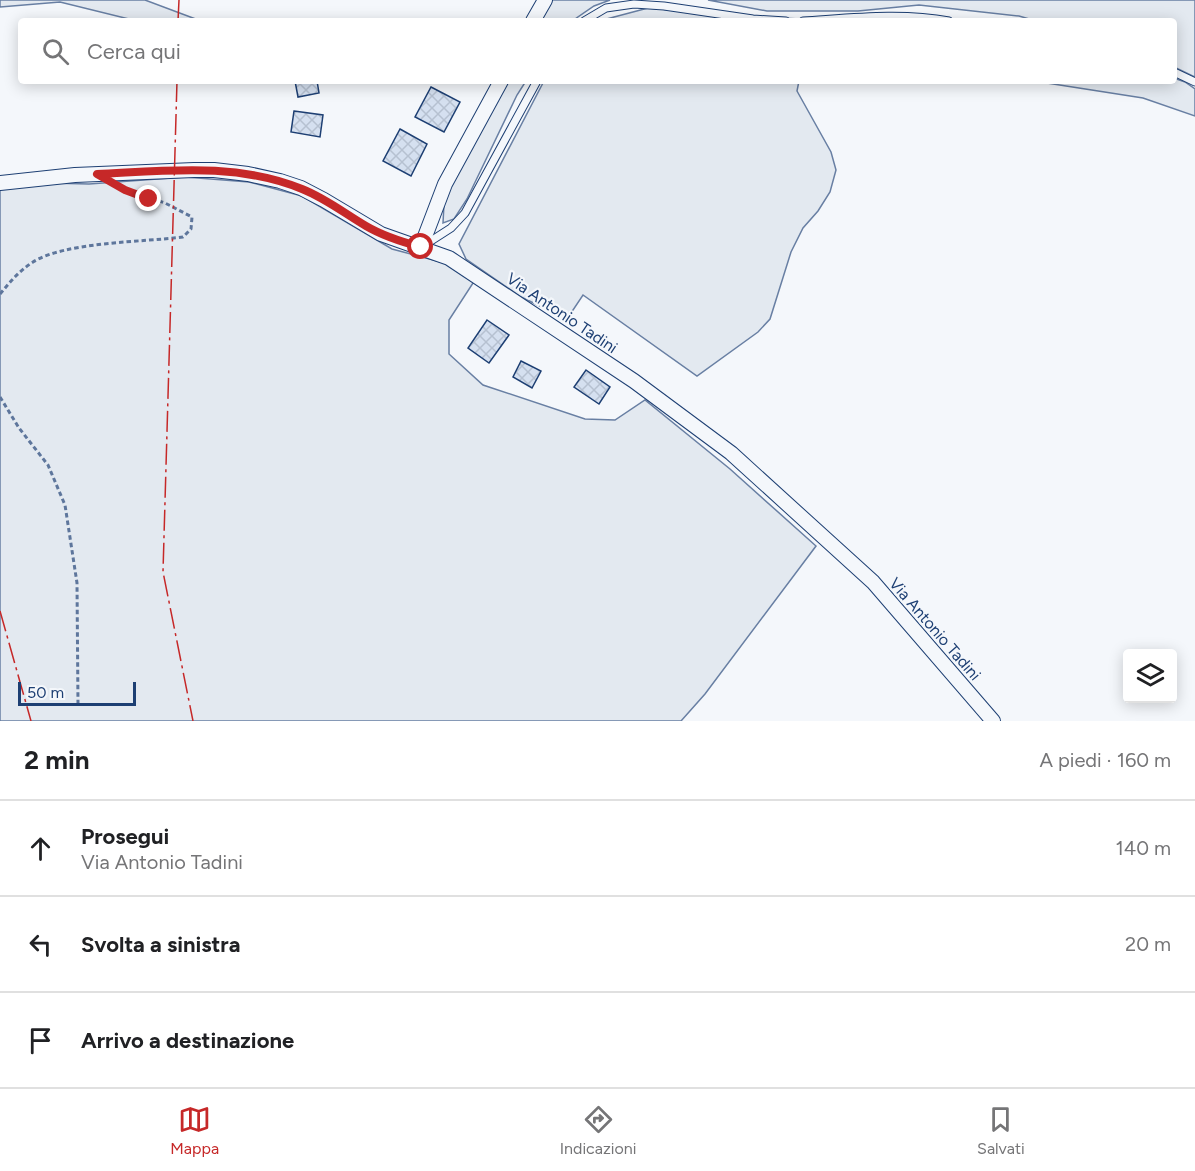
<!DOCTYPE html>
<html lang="it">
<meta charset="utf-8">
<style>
body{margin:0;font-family:Figtree,sans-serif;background:#f6f6f6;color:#202124}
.controls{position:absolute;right:18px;bottom:18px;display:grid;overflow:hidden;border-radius:6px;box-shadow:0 3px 15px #0003}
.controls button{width:54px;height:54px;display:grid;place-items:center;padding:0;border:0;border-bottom:2px solid #e0e0e0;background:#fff;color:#202124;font:30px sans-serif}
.scale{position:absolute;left:18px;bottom:15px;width:118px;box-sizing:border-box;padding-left:6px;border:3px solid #1d3f73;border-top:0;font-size:16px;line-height:21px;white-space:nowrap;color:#1d3f73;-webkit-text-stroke:4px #f4f7fb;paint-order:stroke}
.stop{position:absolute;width:18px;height:18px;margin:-14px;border:4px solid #c62828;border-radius:50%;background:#fff}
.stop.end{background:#c62828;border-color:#fff;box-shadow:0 2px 6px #0008}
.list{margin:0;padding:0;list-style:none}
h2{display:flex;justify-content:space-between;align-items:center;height:78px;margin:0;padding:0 24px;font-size:26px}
h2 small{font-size:20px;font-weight:400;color:#757577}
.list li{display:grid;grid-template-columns:39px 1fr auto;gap:18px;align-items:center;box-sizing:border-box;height:96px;padding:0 24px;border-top:2px solid #e0e0e0}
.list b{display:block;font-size:22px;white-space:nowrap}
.list p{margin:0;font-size:20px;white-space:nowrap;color:#757577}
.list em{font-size:20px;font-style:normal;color:#757577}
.icon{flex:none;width:33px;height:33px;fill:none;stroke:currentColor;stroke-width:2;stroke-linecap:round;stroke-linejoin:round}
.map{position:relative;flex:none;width:1195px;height:721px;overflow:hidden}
.search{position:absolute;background:#fff;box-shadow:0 3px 15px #0003;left:18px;right:18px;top:18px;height:66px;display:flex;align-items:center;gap:15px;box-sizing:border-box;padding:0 21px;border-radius:6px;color:#757577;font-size:22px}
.sheet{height:366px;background:#fff}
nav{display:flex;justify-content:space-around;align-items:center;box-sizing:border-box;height:84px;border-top:2px solid #e0e0e0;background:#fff;font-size:16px;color:#757577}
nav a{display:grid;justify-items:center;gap:3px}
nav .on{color:#c62828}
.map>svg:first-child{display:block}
</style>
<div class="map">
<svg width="1195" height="721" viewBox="0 0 1195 721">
<defs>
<pattern id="building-cross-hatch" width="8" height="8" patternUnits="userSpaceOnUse" patternTransform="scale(1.5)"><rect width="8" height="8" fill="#d5e0f0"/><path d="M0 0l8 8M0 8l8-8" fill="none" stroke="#b6c1d1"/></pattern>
</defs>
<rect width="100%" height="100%" fill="#f4f7fb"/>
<!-- grass -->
<path fill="#e3e9f0" stroke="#687fa3" stroke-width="1.5" d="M0,0h145l56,21h-64l-77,-19 -60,5z
M550,0h60l-16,6 -22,15h-34z
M708,0h487v77l-21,-10v-46h-138l-17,-5 -100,-11 -61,6h-91z
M648,8l106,9 92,4h-247z
M1174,78l11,4 10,7v27l-52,-18 -109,-17h140z
M505,81h21l-9,14 -50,104 -13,20 -11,4 1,-19 7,-23z
M544,81h255l-2,10 34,61 5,18 -6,22 -12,19 -15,17 -12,24 -21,67 -12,13 -61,44 -114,-81 -16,24 -46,-22 -55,-38 -7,-15z
M185,177l64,5 53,14 90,53 60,16 23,15 -26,40v34l34,31 102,34 30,1 30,-20 85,69 86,77 -111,148 -24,27h-681v-535l49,-3 40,1z"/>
<!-- building -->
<path fill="url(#building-cross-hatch)" stroke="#1d3f73" stroke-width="1.5" d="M295,81h22l2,12 -21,4z
M431,87l29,15 -16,30 -29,-15z
M294,111l29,4 -3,22 -29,-5z
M400,129l27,15 -16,32 -28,-15z
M487,320l22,15 -20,28 -21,-15z
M521,361l20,10 -9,17 -19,-11z
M586,370l24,17 -11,17 -25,-17z"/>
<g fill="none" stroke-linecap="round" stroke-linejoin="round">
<!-- service casing -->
<g stroke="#1d3f73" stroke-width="9">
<path id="service" d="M584,21l22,-13 28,-4 30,2 89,13 33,2
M803,21c48,-3 99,-9 146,0
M1174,72l21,10
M423,246l28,-18 14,-15 72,-132"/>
</g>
<!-- minor casing -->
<g stroke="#1d3f73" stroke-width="16">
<path id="minor" d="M533,21l12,-21
M0,183l75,-8 119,-5h20l34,4 32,7 21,7 23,12 57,34 68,24 185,123 97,72 142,129 120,139
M421,247l24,-63 56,-103"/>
</g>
<!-- path -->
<path stroke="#5e769c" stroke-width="3" stroke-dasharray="4.5 3" stroke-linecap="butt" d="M0,294c10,-12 19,-23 33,-32 31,-20 111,-20 150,-25l8,-8 1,-12 -27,-14 -43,-15
M0,397l19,31 29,37 17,40 12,78 1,122"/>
<!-- service -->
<use href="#service" stroke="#f4f7fb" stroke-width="7"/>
<!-- minor -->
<use href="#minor" stroke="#f4f7fb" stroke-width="14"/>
<!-- power -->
<path stroke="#c62828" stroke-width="1.5" stroke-dasharray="21 4.5 3 4.5" stroke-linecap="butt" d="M178,21l1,-21
M177,81l-14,491 30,149
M0,611l31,110"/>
</g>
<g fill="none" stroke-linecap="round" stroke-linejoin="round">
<!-- route -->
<path stroke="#c62828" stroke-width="8" d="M149,199l-24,-9 -28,-16c68,-3 140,-12 205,15 23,9 42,24 64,37 17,10 36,16 55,21"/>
</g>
<g text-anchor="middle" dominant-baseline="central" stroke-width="4.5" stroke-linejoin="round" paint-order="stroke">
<!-- street labels -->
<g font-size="16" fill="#1d3f73" stroke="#f4f7fb">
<text transform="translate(562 313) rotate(34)">Via Antonio Tadini</text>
<text transform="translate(935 629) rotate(49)">Via Antonio Tadini</text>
</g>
</g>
</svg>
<div class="controls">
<button><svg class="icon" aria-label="layers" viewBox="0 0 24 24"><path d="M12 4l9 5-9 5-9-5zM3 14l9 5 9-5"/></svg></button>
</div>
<div class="scale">50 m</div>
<div class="stop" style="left:421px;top:247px"></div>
<div class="stop end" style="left:149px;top:199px"></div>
<div class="search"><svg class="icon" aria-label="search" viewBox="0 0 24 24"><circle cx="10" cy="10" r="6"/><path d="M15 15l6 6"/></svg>Cerca qui</div>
</div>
<section class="sheet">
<h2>2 min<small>A piedi · 160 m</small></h2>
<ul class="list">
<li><svg class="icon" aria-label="ahead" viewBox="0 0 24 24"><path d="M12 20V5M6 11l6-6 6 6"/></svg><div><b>Prosegui</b><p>Via Antonio Tadini</p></div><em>140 m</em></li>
<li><svg class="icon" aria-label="left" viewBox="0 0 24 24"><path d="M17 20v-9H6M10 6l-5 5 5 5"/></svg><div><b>Svolta a sinistra</b></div><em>20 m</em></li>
<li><svg class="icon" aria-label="arrive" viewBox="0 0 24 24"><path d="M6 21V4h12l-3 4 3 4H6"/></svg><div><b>Arrivo a destinazione</b></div></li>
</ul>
</section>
<nav>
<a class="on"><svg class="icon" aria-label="map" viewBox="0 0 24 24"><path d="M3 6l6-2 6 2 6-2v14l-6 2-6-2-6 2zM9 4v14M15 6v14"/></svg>Mappa</a>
<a><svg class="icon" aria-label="directions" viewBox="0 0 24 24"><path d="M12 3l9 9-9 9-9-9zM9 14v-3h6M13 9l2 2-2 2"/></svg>Indicazioni</a>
<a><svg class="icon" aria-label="saved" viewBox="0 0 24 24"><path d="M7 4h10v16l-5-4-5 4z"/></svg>Salvati</a>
</nav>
